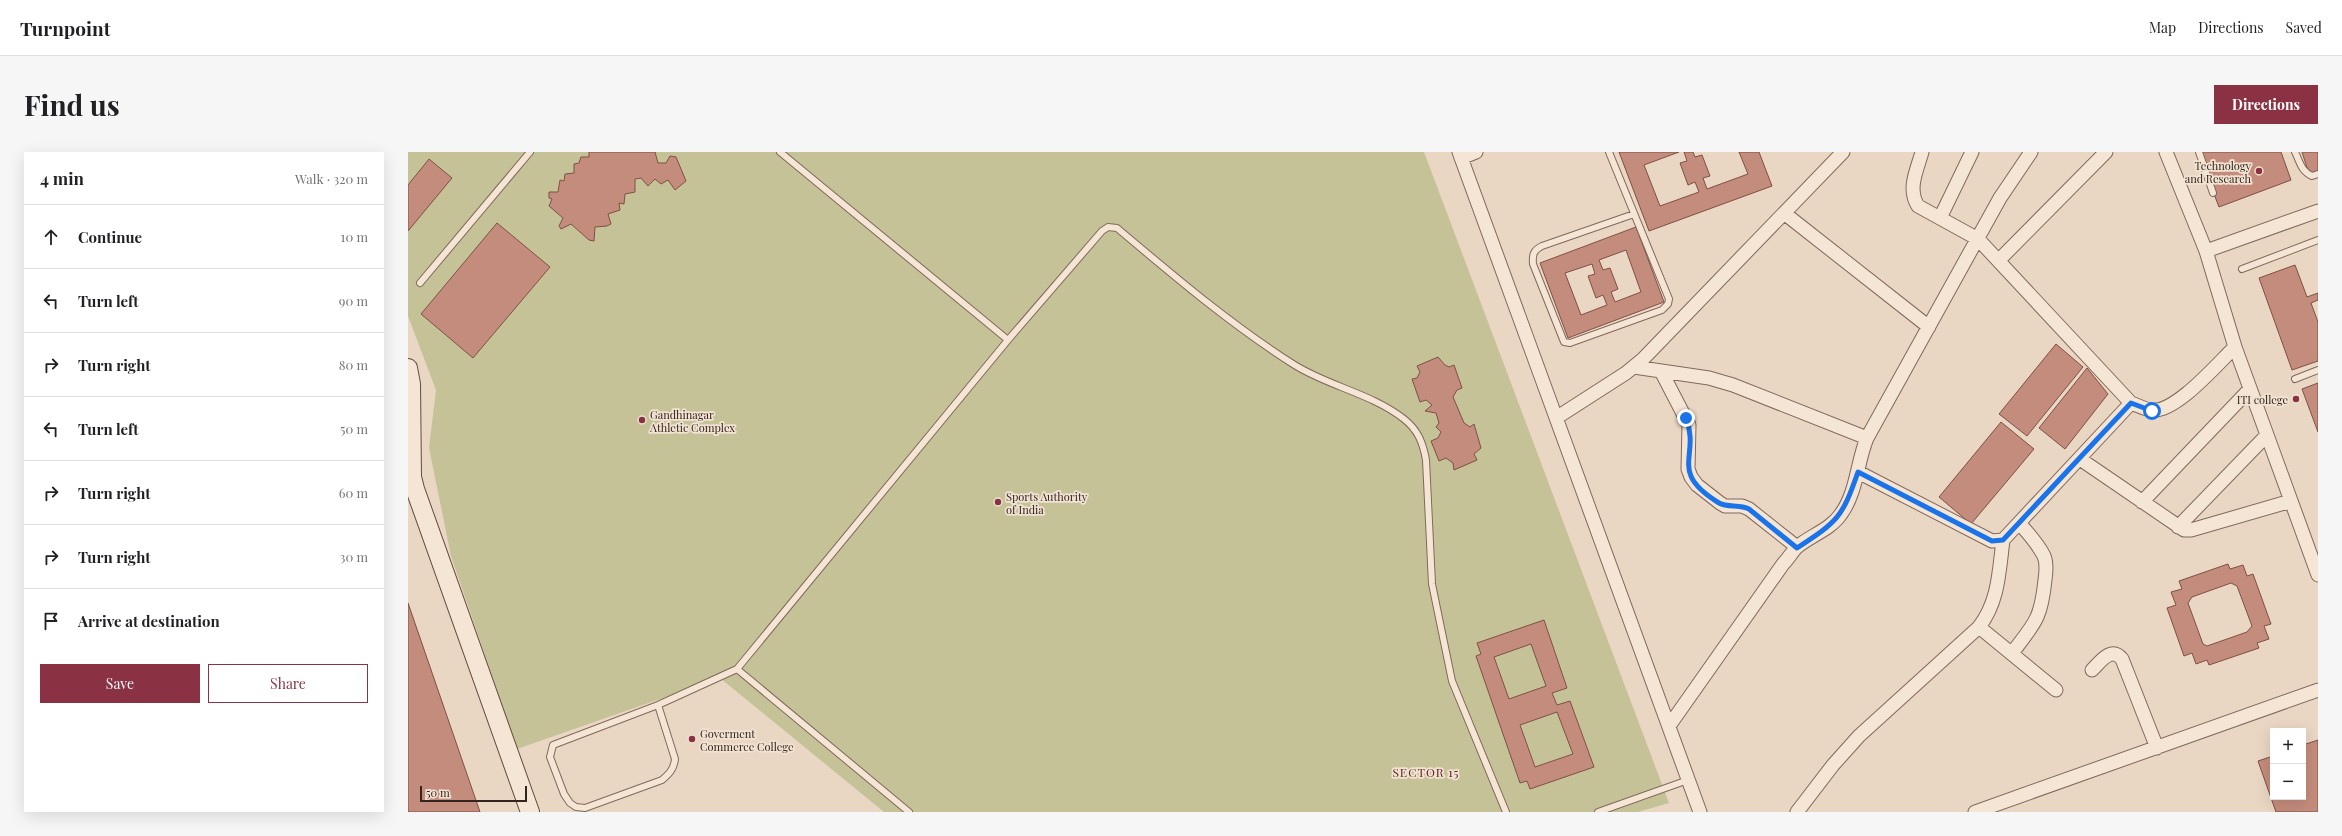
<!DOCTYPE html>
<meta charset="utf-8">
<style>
body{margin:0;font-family:"Playfair Display",serif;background:#f6f6f6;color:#202124}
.controls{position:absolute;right:12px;bottom:12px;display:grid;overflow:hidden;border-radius:0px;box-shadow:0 4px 16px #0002}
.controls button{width:36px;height:36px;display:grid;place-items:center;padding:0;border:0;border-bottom:1px solid #e0e0e0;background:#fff;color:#202124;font:20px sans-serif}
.scale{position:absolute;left:12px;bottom:10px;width:107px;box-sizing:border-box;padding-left:4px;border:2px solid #33241e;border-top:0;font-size:11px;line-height:14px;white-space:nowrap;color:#33241e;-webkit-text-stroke:3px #f1e2d2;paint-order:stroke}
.stop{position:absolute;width:12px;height:12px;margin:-9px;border:3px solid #1a73e8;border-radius:50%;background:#fff}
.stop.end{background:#1a73e8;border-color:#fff;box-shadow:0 1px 4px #0008}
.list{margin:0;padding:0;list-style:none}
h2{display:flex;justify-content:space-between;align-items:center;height:52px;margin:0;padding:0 16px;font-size:17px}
h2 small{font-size:13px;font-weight:400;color:#757577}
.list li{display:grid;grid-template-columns:26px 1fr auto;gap:12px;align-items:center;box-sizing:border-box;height:64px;padding:0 16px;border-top:1px solid #e0e0e0}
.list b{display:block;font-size:15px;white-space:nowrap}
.list em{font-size:13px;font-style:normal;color:#757577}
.actions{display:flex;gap:8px;padding:12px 16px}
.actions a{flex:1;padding:9px 0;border:1px solid #8a3243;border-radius:0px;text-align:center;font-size:14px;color:#8a3243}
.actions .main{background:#8a3243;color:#fff}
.icon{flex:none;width:22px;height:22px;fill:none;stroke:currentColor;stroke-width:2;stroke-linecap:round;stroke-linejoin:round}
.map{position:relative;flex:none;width:1910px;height:660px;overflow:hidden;border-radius:0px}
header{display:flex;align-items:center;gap:24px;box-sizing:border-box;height:56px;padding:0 20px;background:#fff;border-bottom:1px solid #e0e0e0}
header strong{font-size:19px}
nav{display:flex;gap:22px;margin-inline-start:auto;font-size:14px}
.intro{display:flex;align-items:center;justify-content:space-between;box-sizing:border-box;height:96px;padding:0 24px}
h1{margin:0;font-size:28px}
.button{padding:10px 18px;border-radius:0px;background:#8a3243;color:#fff;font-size:14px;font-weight:700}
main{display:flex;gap:24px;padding:0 24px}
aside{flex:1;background:#fff;border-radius:0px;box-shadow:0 4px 16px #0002}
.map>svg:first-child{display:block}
</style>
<header>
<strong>Turnpoint</strong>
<nav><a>Map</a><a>Directions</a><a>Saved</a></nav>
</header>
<div class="intro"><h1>Find us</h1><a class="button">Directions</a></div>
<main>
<aside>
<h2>4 min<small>Walk · 320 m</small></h2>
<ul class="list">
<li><svg class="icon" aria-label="ahead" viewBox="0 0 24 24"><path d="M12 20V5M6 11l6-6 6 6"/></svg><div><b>Continue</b></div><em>10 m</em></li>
<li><svg class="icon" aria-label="left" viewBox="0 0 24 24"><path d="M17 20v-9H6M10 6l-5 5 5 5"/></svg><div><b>Turn left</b></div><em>90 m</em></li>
<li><svg class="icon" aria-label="right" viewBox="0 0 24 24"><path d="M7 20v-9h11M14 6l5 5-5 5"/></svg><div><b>Turn right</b></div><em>80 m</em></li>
<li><svg class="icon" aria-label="left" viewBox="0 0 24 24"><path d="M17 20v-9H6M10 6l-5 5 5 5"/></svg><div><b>Turn left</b></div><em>50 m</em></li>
<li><svg class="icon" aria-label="right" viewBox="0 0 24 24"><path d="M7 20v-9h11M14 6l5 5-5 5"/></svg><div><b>Turn right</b></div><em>60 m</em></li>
<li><svg class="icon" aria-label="right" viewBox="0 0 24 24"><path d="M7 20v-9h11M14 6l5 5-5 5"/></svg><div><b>Turn right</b></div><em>30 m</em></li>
<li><svg class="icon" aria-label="arrive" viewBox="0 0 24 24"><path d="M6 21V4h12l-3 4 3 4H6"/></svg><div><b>Arrive at destination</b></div></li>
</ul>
<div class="actions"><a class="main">Save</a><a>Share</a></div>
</aside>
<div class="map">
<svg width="1910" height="660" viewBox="0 0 1910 660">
<rect width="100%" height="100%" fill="#e9d6c3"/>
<!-- green -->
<path fill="#c6c298" d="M0,0h1016l245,651 -31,9h-754l-164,-134 -203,71 -66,-193 -22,-108 7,-58 -28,-74z"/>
<!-- building -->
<path fill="#c48c7c" stroke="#7e5044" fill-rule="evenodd" d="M181,0h66l3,11h8l4,-7 6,1 10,24 -11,9 -7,-10 -7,4 -6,-5 -7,7 -7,-8 -6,1v13l-10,2 -1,10 -5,-1 1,7 -12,4 3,10 -4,2 -12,1 -1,14 -5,-1 -18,-16 -10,5 -2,-3 4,-8 -14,-12 3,-7 -3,-1v-6h9l2,-12 4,1 1,-7 9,-1v-9l5,-1 2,-6h8z
M1211,0h60l-35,13 16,41 39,-14 -4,-10 -7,3 -8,-22 7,-2 -3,-9h9l2,5 7,-2 8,21 -7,2 4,11 41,-15 -9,-22h20l13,34 -123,45z
M1790,0h83l10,28 -72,27z
M1894,0h16v19l-9,3z
M21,7l23,19 -44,53v-46z
M89,71l53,44 -77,91 -52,-44z
M1228,75l28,75 -96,36 -28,-75zM1218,98l15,42 -26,10 -4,-10 7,-3 -8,-21 -7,2 -4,-10zM1184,112l3,10 -7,2 8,22 7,-3 4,10 -26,10 -16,-42z
M1887,113l12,32 11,-4v7l-7,3 7,19v39l-26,9 -33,-92z
M1648,192l27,23 -56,69 -28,-22z
M1030,205l7,8 4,2 5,-2 8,23 -5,2 -4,7 11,26 6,4 4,-3 7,24 -7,6 3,6 -23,10 -1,-7 -7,-5 -7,3 -8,-20 7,-3 3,-6 -5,-5 3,-4 -3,-10 -11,-2 7,-6 -6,-5 -6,2 -8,-23 5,-1 3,-6 -3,-6z
M1679,216l21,26 -43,55 -26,-21z
M1910,231v49l-16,-43z
M1593,270l33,27 -63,75 -32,-27z
M1820,412l2,5 13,-4 4,11 6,-2 18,50 -7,2 5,13 -12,4 2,5 -50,17 -2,-5 -11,4 -4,-11 -8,3 -17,-48 9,-3 -5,-13 11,-3 -3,-8zM1823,431l6,3 15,40 -5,6 -40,14 -4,-2 -15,-41 4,-6z
M0,451l72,209h-72z
M1136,468l23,68 -15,5 5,12 13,-4 24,66 -64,22 -3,-8 -7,2 -44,-127 5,-2 -4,-11zM1123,492l15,42 -37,13 -15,-42zM1149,560l16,42 -38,13 -15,-42z
M1910,588v72h-42l-18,-51 15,-5v41h30v-52z"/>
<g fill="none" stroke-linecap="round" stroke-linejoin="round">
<!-- lane casing -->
<g stroke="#81685c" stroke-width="8">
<path id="lane" d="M372,0l228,188
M1201,0l60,147 -1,5 -6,6 -92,33 -6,-1 -31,-78c-1,-10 1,-14 9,-18l92,-32
M1791,0l14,41
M1887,0c5,10 6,19 17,24l6,-2
M1834,117l76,-29
M12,131l110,-131
M1887,227l23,-9
M329,517l172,143
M250,553l17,54c-1,10 -6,15 -13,21l-77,28 -9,-1 -6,-4 -6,-9 -14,-37 3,-12 105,-40 79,-36 271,-329 94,-109 6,-4 9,1c57,48 113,96 176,136 34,22 78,29 111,55 14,11 19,24 22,41l6,124 20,97 54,131
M1190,660l90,-32"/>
</g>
<!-- street casing -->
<g stroke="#81685c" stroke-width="15">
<path id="street" d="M1051,0l241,660
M1514,0c-5,18 -15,37 -4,54l60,33 153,164
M1758,0l40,99 29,96 83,228
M1053,6l15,-6
M1376,61l145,114
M1532,66l32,-66
M1798,99l112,-40
M1591,108l107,-108
M1226,215l75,11 24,7 134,53
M1253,219l28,54 -1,44 3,8 6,8 23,18 5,3h17l7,3 48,38
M1148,266l70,-45 17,-14 200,-207
M1672,307l104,71h7l100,-29
M1450,320l134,69 11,-1 128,-137c6,2 13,6 20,7 24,4 67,-47 84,-63
M1734,350l108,-113
M1770,375l89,-92
M1571,475l77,63
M1604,501c23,-30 29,-34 33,-73 1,-7 2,-17 -1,-24 -6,-12 -15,-22 -24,-32
M1684,518c9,-9 19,-24 30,-11l35,89
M1261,574l114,-162c5,-5 9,-12 14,-17 14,-12 33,-17 44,-33 16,-22 16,-52 26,-76l133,-240 31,-46
M1389,660l36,-47 26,-29 120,-109c20,-26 20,-56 24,-87
M1567,660l343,-122"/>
</g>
<!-- secondary casing -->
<g stroke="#634a3f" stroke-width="20">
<path id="secondary" d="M0,216l3,16 1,93 3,12 115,323"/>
</g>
<!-- lane -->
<use href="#lane" stroke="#f5e5d5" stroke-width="6"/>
<!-- street -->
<use href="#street" stroke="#f5e5d5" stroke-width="13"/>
<!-- secondary -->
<use href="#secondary" stroke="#f5e5d5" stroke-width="18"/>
</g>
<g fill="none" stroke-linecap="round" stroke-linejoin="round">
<!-- route -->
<path stroke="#1a73e8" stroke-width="5" d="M1278,266c15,39 -19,53 33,85 9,5 20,1 30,6l48,39c41,-27 45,-30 61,-76l134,69 11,-1 128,-137 21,8"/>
</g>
<!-- markers -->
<g fill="#8a3243" stroke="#f1e2d2" stroke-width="1.5">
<circle cx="1851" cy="19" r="4"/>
<circle cx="1888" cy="247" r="4"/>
<circle cx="234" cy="268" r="4"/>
<circle cx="590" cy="350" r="4"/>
<circle cx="284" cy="587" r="4"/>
</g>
<g text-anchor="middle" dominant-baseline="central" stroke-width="3.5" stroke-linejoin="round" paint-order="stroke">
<!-- poi labels -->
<g font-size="11" fill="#33241e" stroke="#f1e2d2" text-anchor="start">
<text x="1843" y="13" text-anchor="end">Technology<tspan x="1843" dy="13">and Research</tspan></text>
<text x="1880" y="247" text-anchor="end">ITI college</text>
<text x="242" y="262">Gandhinagar<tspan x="242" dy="13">Athletic Complex</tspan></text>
<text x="598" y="344">Sports Authority<tspan x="598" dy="13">of India</tspan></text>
<text x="292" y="581">Goverment<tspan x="292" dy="13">Commerce College</tspan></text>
</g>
<!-- neighbourhood labels -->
<g font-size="12" letter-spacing="1" fill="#5b2322" stroke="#f1e2d2">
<text x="1018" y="620">SECTOR 15</text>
</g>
</g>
</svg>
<div class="controls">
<button>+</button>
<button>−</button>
</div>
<div class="scale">50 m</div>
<div class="stop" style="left:1744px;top:259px"></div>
<div class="stop end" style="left:1278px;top:266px"></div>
</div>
</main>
